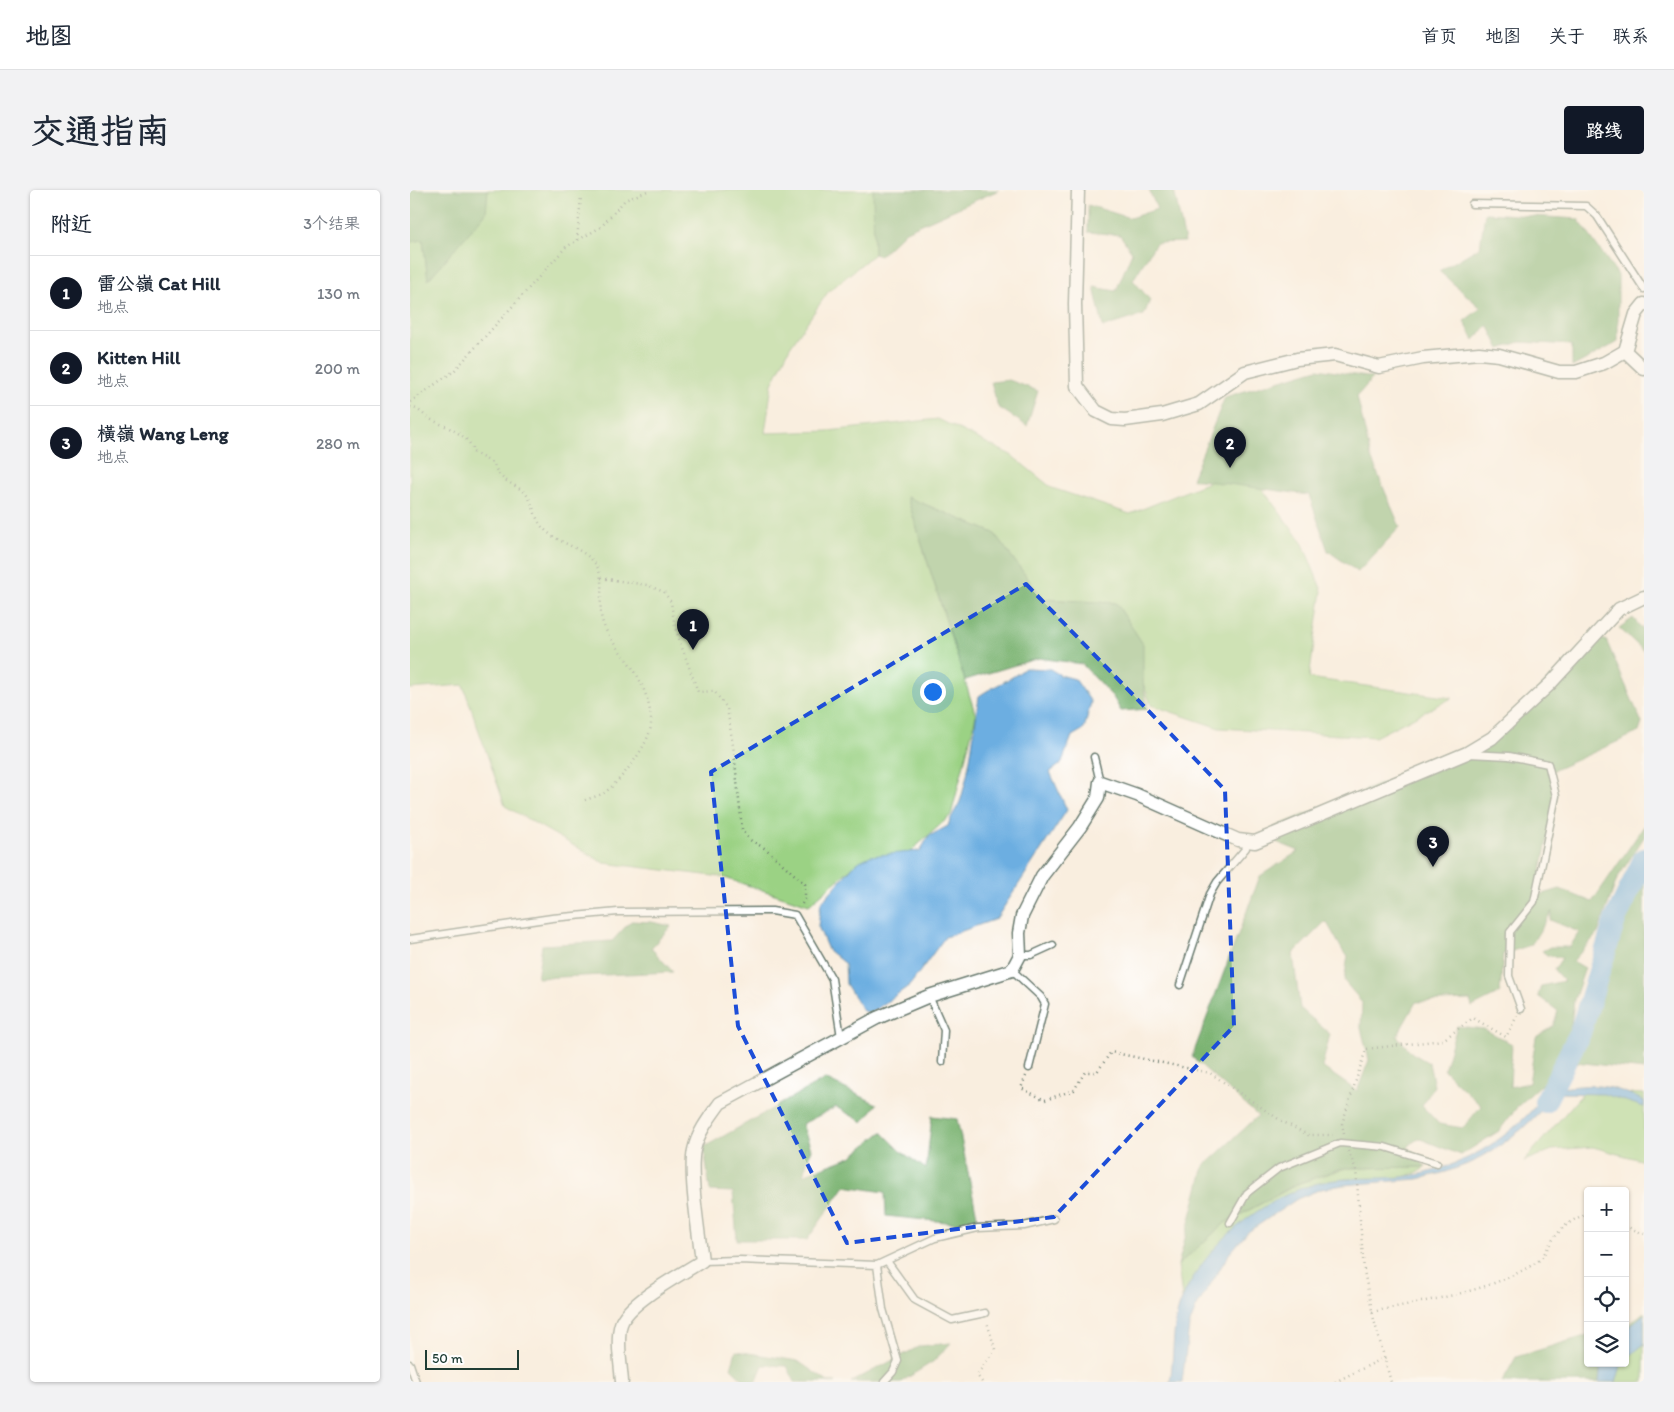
<!DOCTYPE html>
<html lang="zh">
<meta charset="utf-8">
<style>
body{margin:0;font-family:Itim,"LXGW WenKai TC",sans-serif;background:#f2f2f3;color:#1f2937}
.controls{position:absolute;right:15px;bottom:15px;display:grid;overflow:hidden;border-radius:5px;box-shadow:0 1px 4px #0004}
.controls button{width:45px;height:45px;display:grid;place-items:center;padding:0;border:0;border-bottom:1px solid #e0e1e3;background:#fff;color:#1f2937;font:25px sans-serif}
.scale{position:absolute;left:15px;bottom:12px;width:94px;box-sizing:border-box;padding-left:5px;border:2px solid #1f3d34;border-top:0;font-size:14px;line-height:18px;white-space:nowrap;color:#1f3d34;-webkit-text-stroke:4px #fff;paint-order:stroke}
.you{position:absolute;left:522px;top:501px;width:18px;height:18px;margin:-12px;border:4px solid #fff;border-radius:50%;background:#1a73e8;box-shadow:0 0 0 8px #1a73e833}
.badge{display:grid;place-items:center;width:32px;height:32px;border-radius:50%;background:#111827;color:#fff;font-size:16px;font-weight:700}
.pin{position:absolute;translate:-50% -41px;filter:drop-shadow(0 1px 2px #0008)}
.pin::after{content:'';position:absolute;top:26px;width:18px;height:15px;background:inherit;clip-path:polygon(0 0,100% 0,50% 100%)}
.list{margin:0;padding:0;list-style:none}
h2{display:flex;justify-content:space-between;align-items:center;height:65px;margin:0;padding:0 20px;font-size:21px}
h2 small{font-size:16px;font-weight:400;color:#747a83}
.list li{display:grid;grid-template-columns:32px 1fr auto;gap:15px;align-items:center;box-sizing:border-box;height:75px;padding:0 20px;border-top:1px solid #e0e1e3}
.list b{display:block;font-size:19px;white-space:nowrap}
.list p{margin:0;font-size:16px;white-space:nowrap;color:#747a83}
.list em{font-size:16px;font-style:normal;color:#747a83}
.icon{flex:none;width:28px;height:28px;fill:none;stroke:currentColor;stroke-width:2;stroke-linecap:round;stroke-linejoin:round}
.map{position:relative;flex:none;width:1234px;height:1192px;overflow:hidden;border-radius:5px}
header{display:flex;align-items:center;gap:30px;box-sizing:border-box;height:70px;padding:0 25px;background:#fff;border-bottom:1px solid #e0e1e3}
header strong{font-size:24px}
nav{display:flex;gap:28px;margin-inline-start:auto;font-size:18px}
.intro{display:flex;align-items:center;justify-content:space-between;box-sizing:border-box;height:120px;padding:0 30px}
h1{margin:0;font-size:35px}
.button{padding:12px 22px;border-radius:5px;background:#111827;color:#fff;font-size:18px;font-weight:700}
main{display:flex;gap:30px;padding:0 30px}
aside{flex:1;background:#fff;border-radius:5px;box-shadow:0 1px 4px #0004}
.map>svg:first-child{display:block}
</style>
<header>
<strong>地图</strong>
<nav><a>首页</a><a>地图</a><a>关于</a><a>联系</a></nav>
</header>
<div class="intro"><h1>交通指南</h1><a class="button">路线</a></div>
<main>
<aside>
<h2>附近<small>3个结果</small></h2>
<ul class="list">
<li><span class="badge">1</span><div><b>雷公嶺 Cat Hill</b><p>地点</p></div><em>130 m</em></li>
<li><span class="badge">2</span><div><b>Kitten Hill</b><p>地点</p></div><em>200 m</em></li>
<li><span class="badge">3</span><div><b>橫嶺 Wang Leng</b><p>地点</p></div><em>280 m</em></li>
</ul>
</aside>
<div class="map">
<svg width="1234" height="1192" viewBox="0 0 1234 1192">
<rect width="100%" height="100%" fill="#fff"/>
<filter id="ink" filterUnits="userSpaceOnUse"><feTurbulence type="fractalNoise" baseFrequency=".02" numOctaves="2"/><feDisplacementMap in="SourceGraphic" scale="10" xChannelSelector="R" yChannelSelector="G"/><feConvolveMatrix kernelMatrix="1 2 1 2 8 2 1 2 1" color-interpolation-filters="sRGB"/></filter>
<filter id="wash" filterUnits="userSpaceOnUse"><feTurbulence type="fractalNoise" baseFrequency=".0096" numOctaves="4" result="noise"/><feDisplacementMap in="SourceGraphic" scale="20" xChannelSelector="R" yChannelSelector="G"/><feGaussianBlur stdDeviation="1.12" result="paint"/><feColorMatrix in="noise" values="0 0 0 0 0 0 0 0 0 0 0 0 0 0 0 0 0 1.4 0 .05"/><feComposite in="paint" operator="in"/></filter>
<g filter="url(#wash)">
<rect width="100%" height="100%" fill="#f9eedf"/>
<!-- green -->
<path fill="#9bd284" stroke="#5d885c" d="M75,0h389v64l-46,38 -38,55 -18,37 -7,49 63,-2 110,-12 73,36 41,33 78,26 116,-47 57,77 19,47 -13,87 143,20 -77,39 -156,-9 -68,-23 -8,-22 -1,-39 -26,-41 -73,-4 -49,-66 -87,-36 69,219 -25,99 -41,37 -54,12 -47,41 -87,-28 -118,-14 -99,-57 -42,-121 -53,4v-447l13,-2 5,39z
M1174,902l60,2v67l-51,-14 -41,3 -28,11z
M1016,977c-21,16 -52,10 -77,12 -74,4 -133,58 -167,119l-4,-33 47,-42 75,-40 46,-15z
M1234,1122v70h-55l10,-19h26v-35z"/>
<!-- forest -->
<path fill="#7cb472" stroke="#4e7853" fill-rule="evenodd" d="M0,0h78l-2,23 -58,67 -5,-40 -13,2z
M463,0h126l-93,41 -26,25 -6,-2z
M739,0h25l11,52 -29,1 -23,37 17,20 -6,15 -41,12 -9,-40 22,4 16,-39 -12,-17 -32,-3v-27l42,13 27,-9z
M1075,23l93,6 40,56v67l-46,25v-22l-52,-3 -20,7 -12,-24 -14,15 -10,-19 17,-13 -42,-37 41,-24z
M908,179l55,9 -16,18 14,62 29,69 -42,45 -30,-21 -19,-56 -117,-16 33,-82z
M599,190l29,11 -11,35 -29,-19 -7,-25z
M497,307l87,36 49,66 73,4 27,41v39l5,26 -27,2 -8,-14 -31,-33 -43,-6 -74,22z
M1223,428l11,13v20l-25,-23z
M1181,448l15,2 36,83 -3,9 -89,40 6,24 -20,100 24,-7 32,13 52,-76v11l-27,42 -19,54 -25,28 12,7 -11,32 -4,32 -10,27 -16,23 -26,24 -19,25 -38,24 -43,-17 -10,9 18,20 -83,1 -47,16 -71,39 -47,42 26,-99 54,-50 -66,-59 68,-181 39,-25 -23,-9 -2,-15 211,-85zM1142,721l-2,9 29,12 -9,15h-20l-8,4 5,4 15,3 -8,12 10,11 -23,5 -3,10 20,15 -5,15 -17,11 -7,46 -19,4 2,-43 -28,-15 -27,-3 -13,44 37,36 -18,22 -24,-4 -17,-18 12,-20 -5,-23 -17,-10 -15,-17 19,-34 54,-2 2,7 28,-14 3,-39 28,-9zM916,731l18,32 4,2 -4,26 18,21 -1,26 8,32 -12,31 -35,-24 8,-33 -30,-26 -7,-54z
M1234,669v211l-77,-9 13,-28 35,-113z
M221,731l21,1 19,4 -20,22 22,24 -136,6 5,-33 70,-4z
M415,889l52,25 -14,18 -27,-15 -34,17 9,25 -8,26 48,-18 31,-25 20,20 24,17 6,-53 25,3 21,102 -22,2 -70,-7 -1,-24 -40,-6 -38,54h-70l-4,-48 -23,-1 -6,-44z
M1178,1144v29h13l-2,19h-97l14,-25 69,-21z
M541,1153l-17,18 -33,21h-50l69,-36z
M326,1161l62,10 30,21h8h-41l-8,-16 -24,-1 -7,17h-10l-15,-14z"/>
<!-- water -->
<path fill="#6caee1" stroke="#46768a" d="M615,478l25,1 10,6 15,4 16,23 -7,27 -12,7 -11,28 -11,8 17,38 -71,109 -51,18 -35,48 -39,28 -8,-2 -17,-27 -1,-20 -17,-14 -10,-24 3,-23 35,-40 14,-7 50,-5 9,-15 19,-10c3,-11 10,-18 13,-27 10,-34 13,-69 18,-103 16,-11 32,-16 46,-28z
M1150,886l-4,13c36,-6 56,-5 88,12v6l-40,-13 -49,-1 -5,9 -28,27 -24,18 -25,15 -27,10 -28,7 -75,6 -22,4 -24,10 -49,33 -19,22 -33,54 -7,18 -7,56h-12c4,-23 2,-55 9,-75 21,-59 83,-111 144,-125 26,-5 52,-3 79,-5 63,-7 121,-45 154,-99z
M1234,1124v30l-19,16v-30z
M1191,1173h21l-6,19h-17z"/>
<g fill="none" stroke-linecap="round" stroke-linejoin="round">
<!-- river -->
<path stroke="#6caee1" stroke-width="22" d="M1135,912l35,-69 35,-113 29,-61"/>
</g>
</g>
<g filter="url(#ink)">
<g fill="none" stroke-linecap="round" stroke-linejoin="round">
<!-- lane casing -->
<g stroke="#6b7b70" stroke-width="9">
<path id="lane" d="M1062,14l114,2 11,10 47,73
M1059,564l40,2 39,8 8,32 -22,106 -24,30 -1,44 12,33
M684,567l6,25
M0,749l142,-21 66,-6 154,-1 23,4 37,64 9,58
M610,765h11l22,-10
M602,780l29,27 4,7 -16,64
M770,795l30,-91 7,-12 29,-34v-6
M519,806l15,34 -2,32
M820,1033l17,-30 32,-25 61,-25 45,4 52,16
M292,1071l37,-1 138,5 58,-27 43,-10 46,-2 30,-7
M477,1071l28,39 37,20 33,-7
M467,1075l6,44 15,52 -5,11 -9,10
M0,1174l6,18"/>
</g>
<!-- street casing -->
<g stroke="#6b7b70" stroke-width="15">
<path id="street" d="M668,0l-3,114 2,82 19,25 16,8 13,1 37,-5 37,-11 46,-32 52,-13 38,-4 44,12 44,-9 56,-5 20,2 60,17h17l28,-9 21,-12 11,-37 8,-10
M1215,161l19,18
M212,1192c-1,-16 -6,-43 -1,-58 7,-22 61,-50 81,-63 -3,-27 -13,-87 -8,-111 4,-18 16,-33 26,-47l157,-85 52,-22 83,-26 8,-15 -1,-22 3,-17 20,-40 38,-49 18,-29 2,-16 37,13 101,45 17,2 212,-89 25,-15 58,-54 69,-75 25,-12"/>
</g>
<!-- path -->
<path stroke="#6b7b70" stroke-width="2.5" stroke-dasharray="1 4" stroke-linecap="butt" d="M167,50l4,-43
M0,212l44,-31 112,-124 35,-20 24,-27 25,-10
M0,217c11,2 14,10 24,14 13,6 37,15 39,31l21,12c5,17 17,18 29,27 11,9 10,26 20,37 14,15 36,18 50,33 15,17 4,40 9,59 7,24 28,39 38,61 6,12 12,31 11,44 -1,19 -32,58 -47,68 -6,3 -14,5 -21,8
M191,388l46,7 17,7 7,10 4,26 23,64 16,-1 13,17 7,44 8,77 8,11 16,9 39,35v15l-5,8
M616,886l-5,12 24,12 29,-10 11,-18h12l14,-20 99,21 70,47 28,15h25
M934,944l-2,-10 24,-75 77,-9 30,-22 33,19 11,-21
M938,961l8,18 8,102 10,49 17,62
M1215,1036l19,8
M962,1122c57,-13 115,-18 165,-50 6,-4 9,-12 13,-18 10,-16 21,-24 38,-31
M572,1192l-5,-7 18,-26 -8,-27
M925,1192l51,-25"/>
<!-- lane -->
<use href="#lane" stroke="#fff" stroke-width="6"/>
<!-- street -->
<use href="#street" stroke="#fff" stroke-width="12"/>
</g>
</g>
<!-- marked area -->
<path d="M0 0H1234V1192H0ZM616,394l199,206 9,236 -180,191 -207,26 -109,-217 -27,-254z" fill="#f9eedf" fill-opacity=".55" fill-rule="evenodd"/>
<path fill="none" stroke="#1d4ed8" stroke-width="4" stroke-dasharray="10 6" stroke-linejoin="round" d="M616,394l199,206 9,236 -180,191 -207,26 -109,-217 -27,-254z"/>
</svg>
<div class="controls">
<button>+</button>
<button>−</button>
<button><svg class="icon" aria-label="locate" viewBox="0 0 24 24"><circle cx="12" cy="12" r="6"/><path d="M12 2v4M12 18v4M2 12h4M18 12h4"/></svg></button>
<button><svg class="icon" aria-label="layers" viewBox="0 0 24 24"><path d="M12 4l9 5-9 5-9-5zM3 14l9 5 9-5"/></svg></button>
</div>
<div class="scale">50 m</div>
<div class="you"></div>
<div class="pin badge" style="left:283px;top:460px">1</div>
<div class="pin badge" style="left:820px;top:278px">2</div>
<div class="pin badge" style="left:1023px;top:677px">3</div>
</div>
</main>
